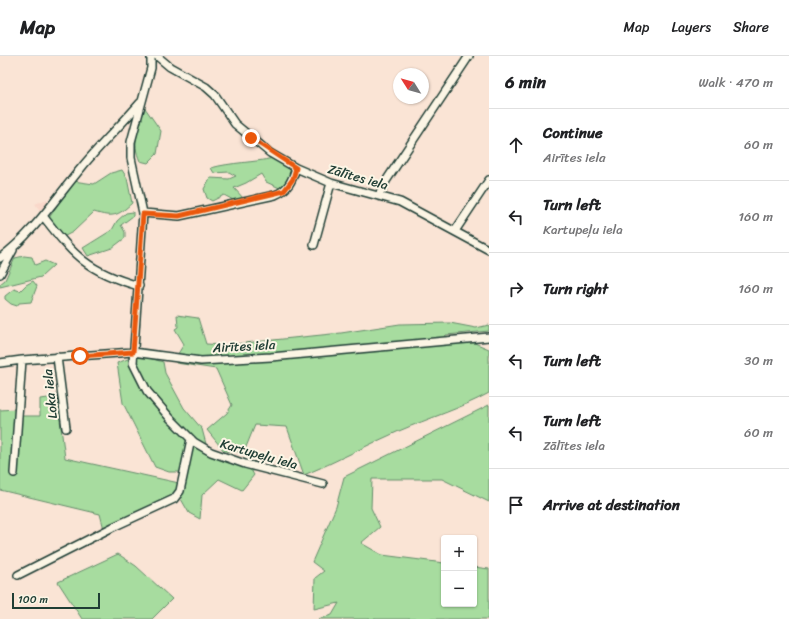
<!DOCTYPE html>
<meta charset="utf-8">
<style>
body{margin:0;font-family:Sriracha,sans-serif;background:#f2f2f2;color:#202124}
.controls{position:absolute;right:12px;bottom:12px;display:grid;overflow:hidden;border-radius:4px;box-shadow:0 1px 3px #0004}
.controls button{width:36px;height:36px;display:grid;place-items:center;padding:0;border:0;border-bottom:1px solid #e0e0e0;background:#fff;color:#202124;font:20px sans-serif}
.compass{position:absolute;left:393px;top:12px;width:36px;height:36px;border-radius:50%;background:#fff;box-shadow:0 1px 3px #0004;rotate:307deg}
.scale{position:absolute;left:12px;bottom:10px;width:88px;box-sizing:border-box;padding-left:4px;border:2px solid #1f3d34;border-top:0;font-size:11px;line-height:14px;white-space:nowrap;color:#1f3d34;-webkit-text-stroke:3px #fcf5e5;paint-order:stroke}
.stop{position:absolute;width:12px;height:12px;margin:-9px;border:3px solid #ea580c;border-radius:50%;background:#fff}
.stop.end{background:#ea580c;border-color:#fff;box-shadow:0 1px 4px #0008}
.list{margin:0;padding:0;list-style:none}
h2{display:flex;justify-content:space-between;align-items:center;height:52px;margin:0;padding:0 16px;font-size:17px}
h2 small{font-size:13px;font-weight:400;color:#757577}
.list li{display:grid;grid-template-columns:26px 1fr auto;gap:12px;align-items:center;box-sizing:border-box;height:72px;padding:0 16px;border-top:1px solid #e0e0e0}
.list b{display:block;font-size:15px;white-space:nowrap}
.list p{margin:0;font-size:13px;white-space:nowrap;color:#757577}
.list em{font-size:13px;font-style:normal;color:#757577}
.icon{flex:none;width:22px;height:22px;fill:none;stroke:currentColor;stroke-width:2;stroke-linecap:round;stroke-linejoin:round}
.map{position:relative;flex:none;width:489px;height:563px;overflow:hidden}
header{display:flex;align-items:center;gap:24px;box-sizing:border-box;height:56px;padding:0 20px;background:#fff;border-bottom:1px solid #e0e0e0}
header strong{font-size:19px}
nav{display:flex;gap:22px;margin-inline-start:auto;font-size:14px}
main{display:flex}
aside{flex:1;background:#fff}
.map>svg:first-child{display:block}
</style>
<header>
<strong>Map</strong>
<nav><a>Map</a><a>Layers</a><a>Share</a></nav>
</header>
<main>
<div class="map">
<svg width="489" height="563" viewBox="0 0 489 563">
<rect width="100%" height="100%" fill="#fae4d5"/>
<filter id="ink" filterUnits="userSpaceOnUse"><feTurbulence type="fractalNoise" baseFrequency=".025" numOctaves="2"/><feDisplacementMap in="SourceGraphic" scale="8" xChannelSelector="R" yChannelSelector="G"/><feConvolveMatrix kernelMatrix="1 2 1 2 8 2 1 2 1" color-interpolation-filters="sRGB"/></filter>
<g filter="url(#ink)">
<!-- built -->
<path fill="#f9d8ca" d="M47,143l2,4 -8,9 -6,-8z"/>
<!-- green -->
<path fill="#a7dc9f" stroke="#638c6a" d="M145,52l16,23 -4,23 -9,9 -8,-2c-9,-18 -1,-35 5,-53z
M273,102l20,11 -11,20 -16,-7 -5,-8 -15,9 -12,5 10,11 -9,2 -11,-6 -12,6 -5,-3 -3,-9 6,-11 19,1 7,-3 -7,-4 -15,1 -3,-5c21,-6 42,-5 62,-10z
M122,114l5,8 5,25c-14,13 -19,15 -38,9l-21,20 -10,5 -14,-19 24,-37 21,3 17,-11z
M133,156v4l-12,9 4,7v6l-13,10 -24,8 -5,-8 29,-18 5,-9 9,-8z
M24,200l8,1 3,8 10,-4 9,4 -13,12 -41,10v-3l5,-4 10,-22z
M33,225l4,5 -6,16 -12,1 -2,3 -6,-2 -6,-5v-3l9,-7 6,2 6,-6z
M177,259l21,3 8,26 19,1 116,-12 59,-9 50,-1 26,5 13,-3v6l-43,4 -3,5 29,2 17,7v44c-29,16 -60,25 -90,38 -32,14 -63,31 -95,44l-17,-48 -32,-2 -11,27 -20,-1 -17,-21 20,-17 5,-8 -16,-36 -40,-6v-6l8,-13 -9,-15 3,-2z
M139,299l24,7 2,11 19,35 18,21 4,15 -8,2 13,9 40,15 3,5 -12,15 -23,-11 -17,16 -2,24 -11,-6 -8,-14 11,-50 -10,23h-13l-14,-5 -32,-64 -6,-40z
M57,341l8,61 114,25 -4,13 -71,33 -4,-15 -100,-24v-80l16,-1 5,7h19v-17z
M489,349v97l-47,-23h-70l-1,29 9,19 -19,16 21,12 62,8v41h30v-37l15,2v50h-171l14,-4 7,-12 -25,6 1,-31 9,-7 -12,-9 24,-55 8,-30z
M118,498l18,12 36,33 -20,20h-70l-24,-37z"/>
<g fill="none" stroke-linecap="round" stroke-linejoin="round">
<!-- minor casing -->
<g stroke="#1f3d34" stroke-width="10">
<path id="minor" d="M151,0v12l-20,74v16l12,55 -10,150 14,28 23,27 24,24 17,10 34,12 78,20
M157,0l13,11 36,20 9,8 20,29 35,29 26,15 35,15 69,19 89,48
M379,139l7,-14 83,-125
M143,157l36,3 96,-21c13,-5 17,-14 21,-27
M43,160c31,40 45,56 96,70
M455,175l34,-51
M314,189l17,-62
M0,202c33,-24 56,-60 82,-91 18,-22 39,-42 58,-64
M0,218l13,-24
M57,301l9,71
M0,307l22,-3 111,-8 68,9 70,-4 218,-20
M14,417l8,-113
M18,519l95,-48 61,-28 6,-8 11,-52"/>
</g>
<!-- minor -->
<use href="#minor" stroke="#fcf5e5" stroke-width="7"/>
</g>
</g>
<g fill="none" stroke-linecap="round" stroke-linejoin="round" filter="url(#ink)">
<!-- route -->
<path stroke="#ea580c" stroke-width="5" d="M80,300l53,-4 10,-138 36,2 105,-25 9,-12 3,-11 -45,-30"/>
</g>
<g text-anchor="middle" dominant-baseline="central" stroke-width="4" stroke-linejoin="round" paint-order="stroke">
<!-- street labels -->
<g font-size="13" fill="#1f3d34" stroke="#fcf5e5">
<text transform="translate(358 121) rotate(16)">Zālītes iela</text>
<text transform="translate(244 290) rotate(-3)">Airītes iela</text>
<text transform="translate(50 338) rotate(-96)">Loka iela</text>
<text transform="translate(259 398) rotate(16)">Kartupeļu iela</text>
</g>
</g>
</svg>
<div class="controls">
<button>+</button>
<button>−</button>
</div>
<svg class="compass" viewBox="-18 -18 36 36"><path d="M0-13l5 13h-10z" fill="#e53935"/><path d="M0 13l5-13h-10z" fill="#757577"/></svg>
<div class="scale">100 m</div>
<div class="stop" style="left:80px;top:300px"></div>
<div class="stop end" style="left:251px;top:82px"></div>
</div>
<aside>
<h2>6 min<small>Walk · 470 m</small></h2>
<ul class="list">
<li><svg class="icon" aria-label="ahead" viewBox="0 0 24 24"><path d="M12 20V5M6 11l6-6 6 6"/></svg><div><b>Continue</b><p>Airītes iela</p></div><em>60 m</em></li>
<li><svg class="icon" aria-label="left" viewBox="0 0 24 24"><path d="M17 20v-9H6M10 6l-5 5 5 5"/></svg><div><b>Turn left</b><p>Kartupeļu iela</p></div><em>160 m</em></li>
<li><svg class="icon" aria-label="right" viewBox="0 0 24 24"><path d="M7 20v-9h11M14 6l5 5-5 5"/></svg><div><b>Turn right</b></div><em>160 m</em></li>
<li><svg class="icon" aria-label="left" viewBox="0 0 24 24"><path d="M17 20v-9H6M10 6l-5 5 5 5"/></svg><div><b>Turn left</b></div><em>30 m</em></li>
<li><svg class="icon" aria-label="left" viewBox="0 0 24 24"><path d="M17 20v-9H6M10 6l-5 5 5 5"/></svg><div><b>Turn left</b><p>Zālītes iela</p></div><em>60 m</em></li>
<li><svg class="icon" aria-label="arrive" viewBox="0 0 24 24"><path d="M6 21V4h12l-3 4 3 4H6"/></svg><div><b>Arrive at destination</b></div></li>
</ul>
</aside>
</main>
